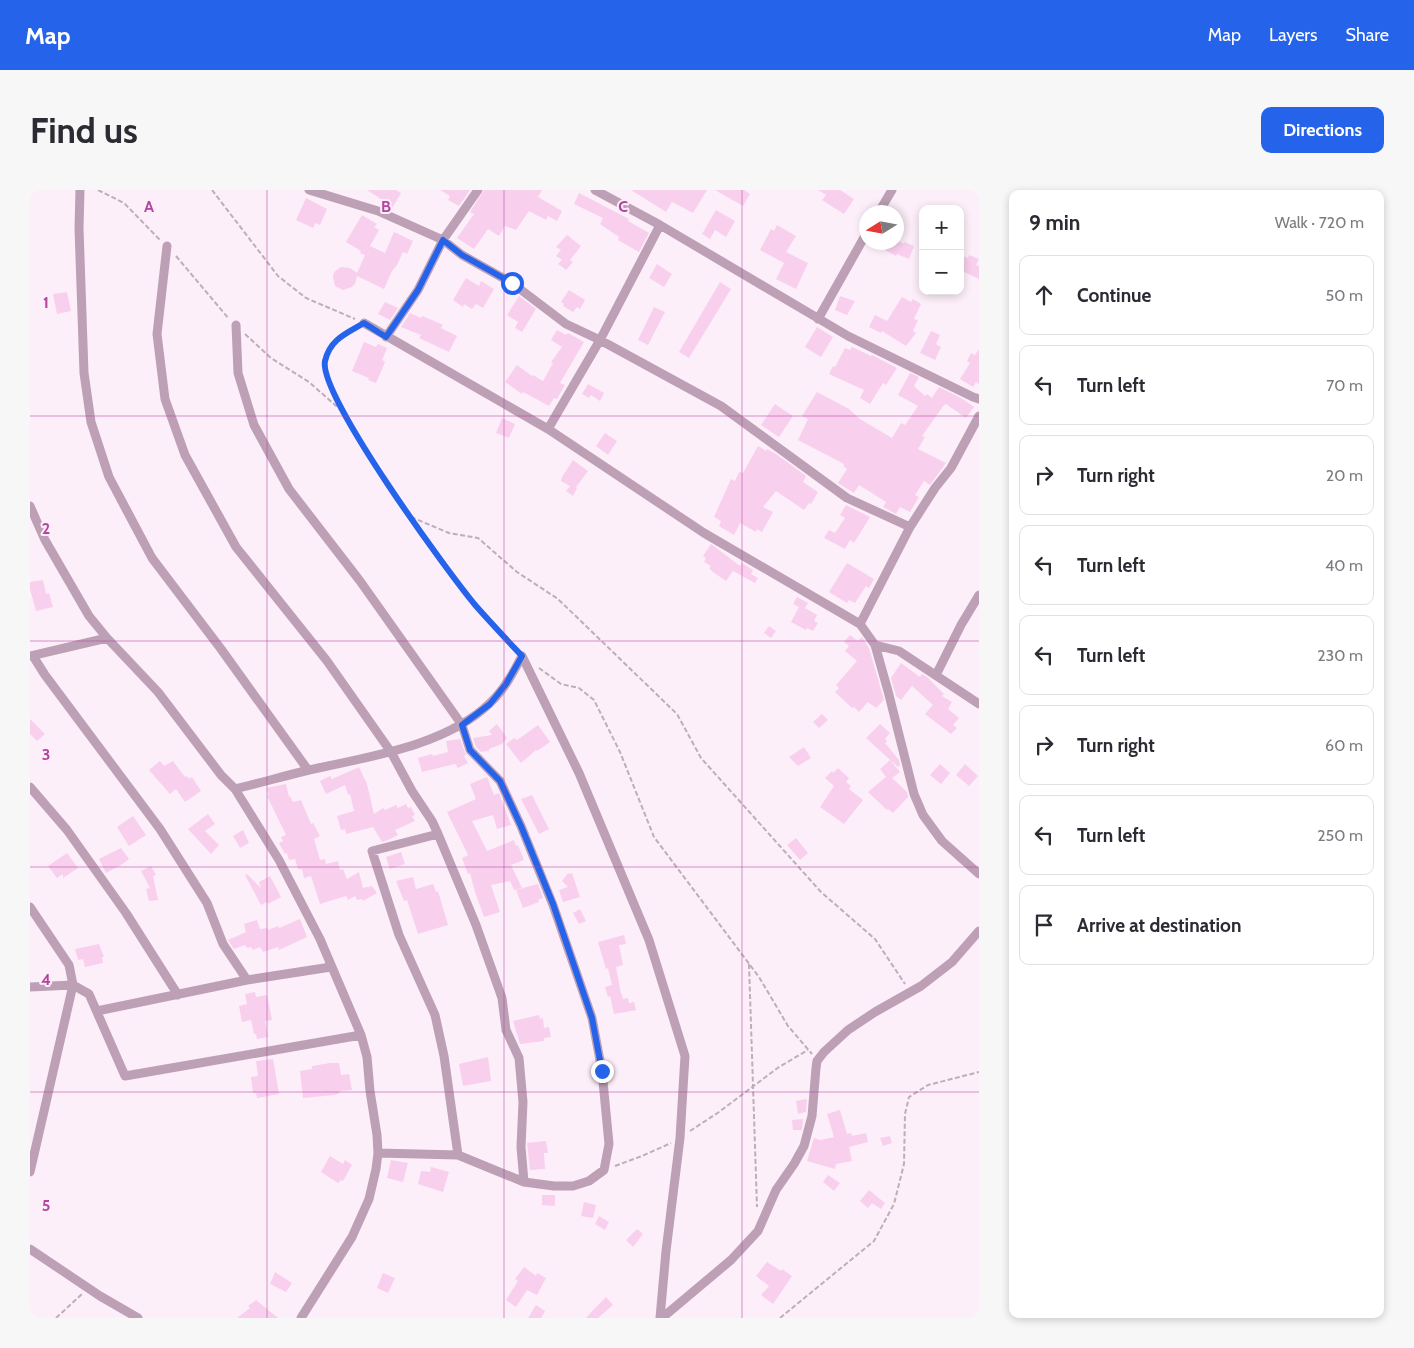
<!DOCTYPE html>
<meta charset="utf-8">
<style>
body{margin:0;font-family:Cabin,sans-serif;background:#f7f7f7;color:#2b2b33}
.controls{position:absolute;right:15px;top:15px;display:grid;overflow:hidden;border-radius:10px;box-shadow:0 2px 8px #0003}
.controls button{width:45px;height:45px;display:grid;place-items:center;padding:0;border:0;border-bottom:1px solid #e1e1e2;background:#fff;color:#2b2b33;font:25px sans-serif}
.compass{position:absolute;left:829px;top:15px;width:45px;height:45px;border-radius:50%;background:#fff;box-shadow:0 2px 8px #0003;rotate:259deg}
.stop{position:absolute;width:15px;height:15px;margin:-11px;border:4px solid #2563eb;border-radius:50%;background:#fff}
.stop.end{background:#2563eb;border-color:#fff;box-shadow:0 1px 5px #0008}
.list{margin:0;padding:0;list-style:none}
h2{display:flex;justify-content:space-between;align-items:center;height:65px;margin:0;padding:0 20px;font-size:21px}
h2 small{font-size:16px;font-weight:400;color:#7c7c81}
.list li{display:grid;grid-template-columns:32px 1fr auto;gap:15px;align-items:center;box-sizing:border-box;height:80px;margin:0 10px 10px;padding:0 10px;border:1px solid #e1e1e2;border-radius:10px}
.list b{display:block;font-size:19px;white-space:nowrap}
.list em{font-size:16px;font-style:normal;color:#7c7c81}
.icon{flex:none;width:28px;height:28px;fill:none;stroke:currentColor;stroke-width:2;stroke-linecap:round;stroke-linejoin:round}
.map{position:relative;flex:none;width:949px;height:1128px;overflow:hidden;border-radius:10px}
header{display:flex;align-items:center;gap:30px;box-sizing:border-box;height:70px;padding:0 25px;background:#2563eb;color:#fff}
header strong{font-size:24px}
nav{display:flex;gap:28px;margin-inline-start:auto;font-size:18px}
.intro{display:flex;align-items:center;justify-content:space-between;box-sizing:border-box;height:120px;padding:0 30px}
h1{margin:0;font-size:35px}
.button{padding:12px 22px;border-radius:10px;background:#2563eb;color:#fff;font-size:18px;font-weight:700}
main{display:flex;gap:30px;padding:0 30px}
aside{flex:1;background:#fff;border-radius:10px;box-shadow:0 2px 8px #0003}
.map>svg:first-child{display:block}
</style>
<header>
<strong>Map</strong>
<nav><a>Map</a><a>Layers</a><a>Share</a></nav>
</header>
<div class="intro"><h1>Find us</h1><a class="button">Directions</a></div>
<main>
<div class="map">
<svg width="949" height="1128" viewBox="0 0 949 1128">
<rect width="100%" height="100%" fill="#fdeff9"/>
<!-- building -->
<path fill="#f8cfed" d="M337,0h29l5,3 -10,17 -10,-4 3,-5z
M410,0h30l-11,16 -11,-6 2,-4z
M454,0h58l-4,7 24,14 -5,10 -9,-5 -2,4 -17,-9 -13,19 -11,-4 -6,10 -11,-7 -14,20 -17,-11 17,-24 -4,-2z
M601,0h76l-14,23 -21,-11 -6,10z
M685,0h29l6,4 -7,12z
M788,0h22l14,9 -10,15 -22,-14 4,-5z
M549,3l50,26 -1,2 21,12 -10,19 -21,-12 1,-3 -19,-13 3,-6 -29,-14z
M276,8l21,11 -7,16 -5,-2 -2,5 -17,-8z
M686,20l19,11 -9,16 -11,-7 -5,9 -8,-5z
M332,25l15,9 -3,3 5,3 -9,16 15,7 9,-21 19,9 -6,13 -4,-2 -7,15h-1l-4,6 -7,16 -27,-13 -2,8 -3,3 -9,3 -8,-4 -2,-9 1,-5 7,-5 9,1 7,5 8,-18 -5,-2 1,-2 -15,-9z
M747,35l19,11 -10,16 22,11 -12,26 -20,-10 8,-16 -24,-13 11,-21 3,2z
M537,45l14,11 -11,14 3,2 -7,8 -8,-6 4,-4 -6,-4 5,-6 -5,-3z
M859,52h12l2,2 2,-2 9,4 -5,13 -12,-5 -1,2 -11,-6z
M939,65l10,4 -3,6 3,1v13l-19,-9v-9l2,-5 6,2z
M627,74l15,10 -8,13 -15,-9z
M436,88l13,8 2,-5 13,8 -11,19 -7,-4 -4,5 -8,-5 -1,3 -10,-7z
M690,92l11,7 -42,69 -10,-6z
M539,100l16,10 -5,9 -3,-2 -4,5 -10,-6 1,-2 -3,-2z
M37,102l4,19 -14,3 -4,-20z
M489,106l17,13 -14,23 -7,-4 3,-6 -11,-7z
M810,106l15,5 -8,14 -12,-5z
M872,107l9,5 2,-3 8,5 -7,15 4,1 -5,11 3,2 -10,13 -24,-15 -1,2 -12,-6 6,-12 12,6z
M355,112l13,6 -8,12 -12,-6z
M624,117l11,5 -17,33 -10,-5z
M380,123l11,5 1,-2 10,4 11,5 -2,3 16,8 -8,16 -30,-14 2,-3 -20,-8z
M787,137l16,10 -12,20 -16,-10z
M527,140l9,5 2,-2 16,9 -24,41 5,2 -8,14 -3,-1 -5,8 -26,-14 -1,2 -17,-12 12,-17 15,11 1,-1 10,6 10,-18 -2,-1 11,-15 -11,-7z
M901,141l9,4 -4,9 5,3 -6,13 -15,-7z
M334,152l12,5 2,-3 9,4 -5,12 3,2 -9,21 -8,-3 1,-2 -17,-7z
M822,157l19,9 1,-1 25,13 -11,17 -3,-2 -13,21 -10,-6 4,-8 -35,-16 4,-8 2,1 10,-19 5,2z
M949,159v35l-3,-2 -3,5 -13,-8 10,-16 -3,-2 4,-8 4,2z
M880,183l9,4 -5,9 11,10 2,-2 5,4 7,-11 22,11 13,9 -8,11 -20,-14 -2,1 -22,31 3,1 -7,12 28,14 -16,22 -6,-4 -9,14 4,2 -9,15 -10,-5 -4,7 -13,-7 3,-5 -27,-17 -5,8 -16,-10 9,-14 -4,-3 1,-2 -46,-24 10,-21 -6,-3 15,-24 32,17 11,10 32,19 9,-15 4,2 13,-19 -20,-11z
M558,194l16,9 -4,8 -9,-6 -2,3 -7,-4z
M745,214l18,12 -14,21 -18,-12z
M472,228l13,6 -6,14 -13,-5z
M575,243l12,8 -9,14 -12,-9z
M728,256l8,5 1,-2 9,5 30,22 -3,6 15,10 -7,12 -2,-1 -5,7 -28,-19 -13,16 10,5 -11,20 -5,-3 -1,3 -16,-9 -6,12 -15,-9 2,-5 -7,-4 17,-38 4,2 4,-9 4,1z
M543,270l15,11 -12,16 1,1 -4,8 -7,-5 4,-5 -9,-5 1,-4z
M816,315l24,12 -16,26 -4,-3 -5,9 -21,-11 5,-8 6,3 10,-15 -5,-3z
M681,354l29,22 2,-3 11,7 -2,4 7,4 -3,5 -22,-12 -7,10 -13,-9 -4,-4 2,-2 -7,-4 2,-4 -3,-2z
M817,373l27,16 -5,9 -3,-2 -11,17 -6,-3 -2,3 -18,-11z
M13,390l3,14 3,-1 4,14 -17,4 -6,-22v-7z
M767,407l11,6 -3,5 12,7 -3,6 4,2 -5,8 -6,-3 -1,2 -15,-8 8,-15 -6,-3z
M739,436l7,5 -5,7 -7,-5z
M820,445l8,6 4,-4 7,11 15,52 -8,8 -8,-6 -9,10 -5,-5 -2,1 -17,-16 4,-4 -3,-3 21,-24 -12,-10 4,-5 -5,-4z
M871,473l19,14 2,-3 5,3 17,17 -2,2 10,6 -4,7 11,9 -6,7 4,3 -6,6 -26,-20 8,-9 -21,-19 -11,14 -5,-4 -5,-18z
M792,524l6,6 -9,8 -6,-6z
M0,529l15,15 -8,7 -7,-7z
M467,534l10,14 -5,6 -13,5v2l-8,1 -5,-5 -3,-9 19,-3 -3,-4z
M850,534l10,9 -5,6 2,2 -2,2 14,17 1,5 -2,2 -32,-29z
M508,535l12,17 -13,9 -1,-1 -15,13 -15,-19 8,-6 3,2z
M430,549l6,16 -2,1 4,7 -10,5 -3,-4 -33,8 -4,-14 14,-4 1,2 15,-4 -2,-11z
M774,557l7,11 -13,8 -9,-9z
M860,570l10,12 -8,6 15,14 1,5 -15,16 -5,-4 -1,1 -19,-18 18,-15 -6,-8z
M130,571l4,5 9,-5 12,16 2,-1 2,3 3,-2 9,14 -16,11 -9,-13 -6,5 -21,-24z
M910,574l10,9 -9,11 -11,-9z
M935,574l13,12 -9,10 -13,-11z
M329,577l8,17 7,30 9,-6 2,2 11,-5 2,3 8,-4 2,4 3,-1 4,8 -3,1 3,5 -20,9 3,5 -10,5 -6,2 -9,-15 -27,7 -1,-5 -4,1 -4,-14 17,-5 -4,-17 -2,1 -3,-10 -19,9 -6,-13 10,-5 2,3z
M808,578l11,10 -3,4 5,4 -2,3 14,11 -19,24 -24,-17 14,-21 -9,-8 7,-7 1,2z
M457,587l7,18 5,-2 12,32 -14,4 -4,-14 -21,6 15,30 27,-11 2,6 2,-1 6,15 -13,5 11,23 -8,2 -4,-9 -19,4 9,27 -16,5 -9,-25 -5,-19 -2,1 -6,-16 6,-3 -21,-43 29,-13 -6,-15z
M256,594l3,13 1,-1 3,6 8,-2 10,24 2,-1 7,13 -6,3 6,21 5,-1 1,5 12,-3 2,9 3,-1 4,10 12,-7 4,16 9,-2 5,7 -14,8 -1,-2 -5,1 -2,-4 -7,4 -2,-4 -26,8 -9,-28 -7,2 -2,-9h-4l-3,-10 -6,1 -2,-7 -2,1 -6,-11 4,-2 -2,-4 5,-2 -19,-39 2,-1 -3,-7z
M502,605l17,34 -10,5 -18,-35z
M178,624l7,10 -10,7 14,14 -8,9 -23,-25z
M103,626l13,19 -17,11 -12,-19z
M213,640l6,13 -9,5 -7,-12z
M766,648l12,15 -8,7 -13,-15z
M91,658l8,11 -8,6 -15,8 -7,-14z
M371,662l4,12 -15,5 -4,-12z
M37,663l11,15 -15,10v-4l-6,4 -9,-12z
M121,676l5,9 -3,1 5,24 -9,1 -3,-12 4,-1 -9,-17z
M538,683l1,1 3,-1 8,24 -17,5 -4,-12 9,-3 -6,-6z
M217,684l14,14 -2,-6 11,-6 11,21 -13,7 -1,-2 -6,3 -16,-30z
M383,687l3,12 17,-5 3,8 2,-1 10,34 -30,9 -11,-34 -3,1 -8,-20z
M508,694l5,14 -5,2 1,2 -16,6 -7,-18z
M550,719l6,12 -7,3 -6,-11z
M270,729l7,18 -28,13 -1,-3 -15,5 -3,-5 -7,3 -2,-3 -4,1 -2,-3 -11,4 -6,-9 18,-8 -2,-8 13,-4 3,9 7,-1 1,2 10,-4 1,2z
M594,745l2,9 -7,1 4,20 -7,2 5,27h1l1,5 5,-1 1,5 5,-1 2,8 -22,4 -4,-18 -2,1 -3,-10 7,-2 -4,-17 -2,1 -8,-27z
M69,754l5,13h-2l1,6 -18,4 -2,-8 -5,1 -3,-11z
M225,802l1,5 11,-2 5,25 -7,1 3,16 -11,2 -1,-5h-2l-3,-14 -9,2 -3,-16 8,-2 -2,-10z
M509,825l1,4 3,-1 1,10 5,-1 2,10 -7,1v3l-24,3 -7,-23z
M458,867l3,24 -28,5 -4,-22z
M243,869l6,35 -22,4 -1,-5h-3l-2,-16 7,-1 -2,-15z
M300,873h9l2,12 8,-1 3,16 -13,1 1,2 -6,2 -31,3 -3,-27 12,-2v-3z
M777,909l-1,13 -8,2 -2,-13z
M810,920l7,24 4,-1 1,3 14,-3 2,9 -19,5 3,14 -16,3 -1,5 -28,-8 7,-23 6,2 14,-3 -7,-23z
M773,929l-1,11h-9l-1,-10z
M860,946l2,7 -9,3 -3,-8z
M516,951l2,12h-4l1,16 -15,1 -3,-27z
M300,966l13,8 2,-4 7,5 -9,16 -2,-1 -3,3 -17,-11z
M361,970l17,3 -5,19 -16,-4z
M401,977l18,5 -6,20 -25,-8 3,-13 9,1z
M798,985l12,8 -6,8 -11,-9z
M839,1000l16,13 -4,6 -9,-6 -4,5 -8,-7z
M512,1005h13v11l-13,-1z
M554,1012l12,3 -3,13 -12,-2z
M569,1026l10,6 -4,8 -10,-6z
M607,1039l6,5 -10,13 -7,-7z
M737,1072l14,9 1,-2 10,7 -19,28 -12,-9 8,-9 -13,-10z
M494,1077l12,9 1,-3 9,5 -9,17 -10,-5 -11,17 -10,-7 12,-19 -3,-2z
M245,1082l17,11 -6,9 -16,-8z
M353,1083l12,5 -7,15 -11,-5z
M576,1107l7,8 -15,13h-12l7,-8z
M226,1110l22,18h-41l13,-10 -2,-2z
M506,1115l9,6 -4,7h-13z"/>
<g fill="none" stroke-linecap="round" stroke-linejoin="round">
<!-- path -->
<path stroke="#bcafb8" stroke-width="2" stroke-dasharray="5 2.5" stroke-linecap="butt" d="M68,0l26,13 36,37
M182,0l66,86 28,22 49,21
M146,66l53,63
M215,144l26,24 38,24 34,30 50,81 82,112 41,45
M312,221l-11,-24 -6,-24 9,-21 22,-14
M381,327l38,16 29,5 39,34 41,27 119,115 24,44 120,134 54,47 30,45
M509,478l22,16 18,4 15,12 26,52 34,85 105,140 29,49 24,28
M719,774l8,243
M660,941l29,-19 60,-45 29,-17
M585,976l27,-10 29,-13
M26,1128l26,-24
M750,1128l94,-77 20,-37 10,-40 1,-50 4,-17 19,-12 51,-13"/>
<!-- minor -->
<path stroke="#bda0b5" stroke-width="9" d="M50,0l-1,38 5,145 7,49 18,55 43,81 69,91 87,121
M279,0l69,21 65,29 19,15 50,28 54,41 34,16 121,66 126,92 63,29
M565,0l65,35 188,111 125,61 6,2
M849,22l13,-22
M137,56l-10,88 8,65 20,56 51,92 91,114 64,91 21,39 20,30 6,13 38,91 26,73 4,32 13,28 4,44 -2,45 3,35
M788,129l48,-85
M334,133l184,106 156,104 156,91 15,21 24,6 80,53
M206,135l2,48 16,52 35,64 71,92 102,144 8,25 30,31 21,45 32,79 39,113 10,53 7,73 -5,26 -15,11 -16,5h-19l-30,-4 -66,-27 -80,-2
M356,147l32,-47 25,-50 35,-50
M518,239l52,-89 60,-115
M0,316l15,34 44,76 18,22 51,54 63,83 14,14 44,71 41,79 41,96 6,22 3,34 7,44 1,18 -2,16 -7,30 -17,38 -51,81
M830,434l50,-97 25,-39 16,-20 28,-52
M845,455l13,46 26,103 9,21 19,26 37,33
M0,466l77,-18
M3,466l12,19 115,154 47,74 16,41 24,36
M492,466l57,117 70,167 36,116 -5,82 -14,113 -6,67
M906,485l25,-50 18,-30
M0,597l37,43 59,83 52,82
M205,599c25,-6 49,-13 74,-19 58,-13 137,-24 181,-67 14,-13 23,-30 32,-47
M408,644l-66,17 27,84 36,80 9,41 14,99
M0,717l39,58 4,20 -43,187
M0,797l43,-2 16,9 36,82 236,-41
M67,821l150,-31 84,-13
M0,1059l70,47 38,22
M632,1128l69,-58 27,-29 18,-41 18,-26 10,-18 8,-30 4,-48 1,-7 7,-9 24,-22 27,-18 46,-26 31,-24 27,-31"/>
</g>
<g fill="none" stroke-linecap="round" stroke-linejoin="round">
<!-- route -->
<path stroke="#2563eb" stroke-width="6" d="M482,93l-50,-28 -19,-15 -25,50 -32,47 -22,-14c-17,10 -34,16 -39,38 -7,34 124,213 151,245 15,17 31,34 46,50l-16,28 -16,20 -28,21 8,25 30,31 21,45 32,78 39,114 10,53"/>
</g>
<!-- grid -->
<path fill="none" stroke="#b444a0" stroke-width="1" stroke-opacity="0.55" d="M237,0v1128M474,0v1128M712,0v1128M0,226h949M0,451h949M0,677h949M0,902h949"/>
<g font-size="16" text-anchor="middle" font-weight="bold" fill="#b444a0" stroke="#fdeff9" stroke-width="4" stroke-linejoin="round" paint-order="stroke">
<text x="119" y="22">A</text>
<text x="356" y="22">B</text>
<text x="593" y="22">C</text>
<text x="16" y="118">1</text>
<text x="16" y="344">2</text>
<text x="16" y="570">3</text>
<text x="16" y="795">4</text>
<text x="16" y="1021">5</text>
</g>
</svg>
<div class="controls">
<button>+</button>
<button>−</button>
</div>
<svg class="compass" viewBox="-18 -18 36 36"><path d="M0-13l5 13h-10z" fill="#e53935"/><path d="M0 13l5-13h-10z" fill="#7c7c81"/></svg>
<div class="stop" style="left:482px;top:93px"></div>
<div class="stop end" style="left:572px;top:881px"></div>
</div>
<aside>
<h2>9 min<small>Walk · 720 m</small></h2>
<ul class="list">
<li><svg class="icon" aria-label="ahead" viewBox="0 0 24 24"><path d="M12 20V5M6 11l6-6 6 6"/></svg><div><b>Continue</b></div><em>50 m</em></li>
<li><svg class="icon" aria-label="left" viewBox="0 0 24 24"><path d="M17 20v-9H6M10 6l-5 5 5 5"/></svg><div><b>Turn left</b></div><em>70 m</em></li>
<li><svg class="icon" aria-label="right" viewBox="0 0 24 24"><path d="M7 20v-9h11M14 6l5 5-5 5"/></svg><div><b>Turn right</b></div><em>20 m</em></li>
<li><svg class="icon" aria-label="left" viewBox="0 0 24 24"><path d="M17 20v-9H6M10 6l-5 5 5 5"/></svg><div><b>Turn left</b></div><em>40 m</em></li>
<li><svg class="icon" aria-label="left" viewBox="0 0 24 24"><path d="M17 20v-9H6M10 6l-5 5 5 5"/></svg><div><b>Turn left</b></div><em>230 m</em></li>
<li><svg class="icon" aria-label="right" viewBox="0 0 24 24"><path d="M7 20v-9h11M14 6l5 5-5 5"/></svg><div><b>Turn right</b></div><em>60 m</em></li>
<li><svg class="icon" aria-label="left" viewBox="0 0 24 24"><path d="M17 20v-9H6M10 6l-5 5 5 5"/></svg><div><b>Turn left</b></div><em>250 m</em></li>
<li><svg class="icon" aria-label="arrive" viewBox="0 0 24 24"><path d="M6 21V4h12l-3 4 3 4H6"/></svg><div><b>Arrive at destination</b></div></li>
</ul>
</aside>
</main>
